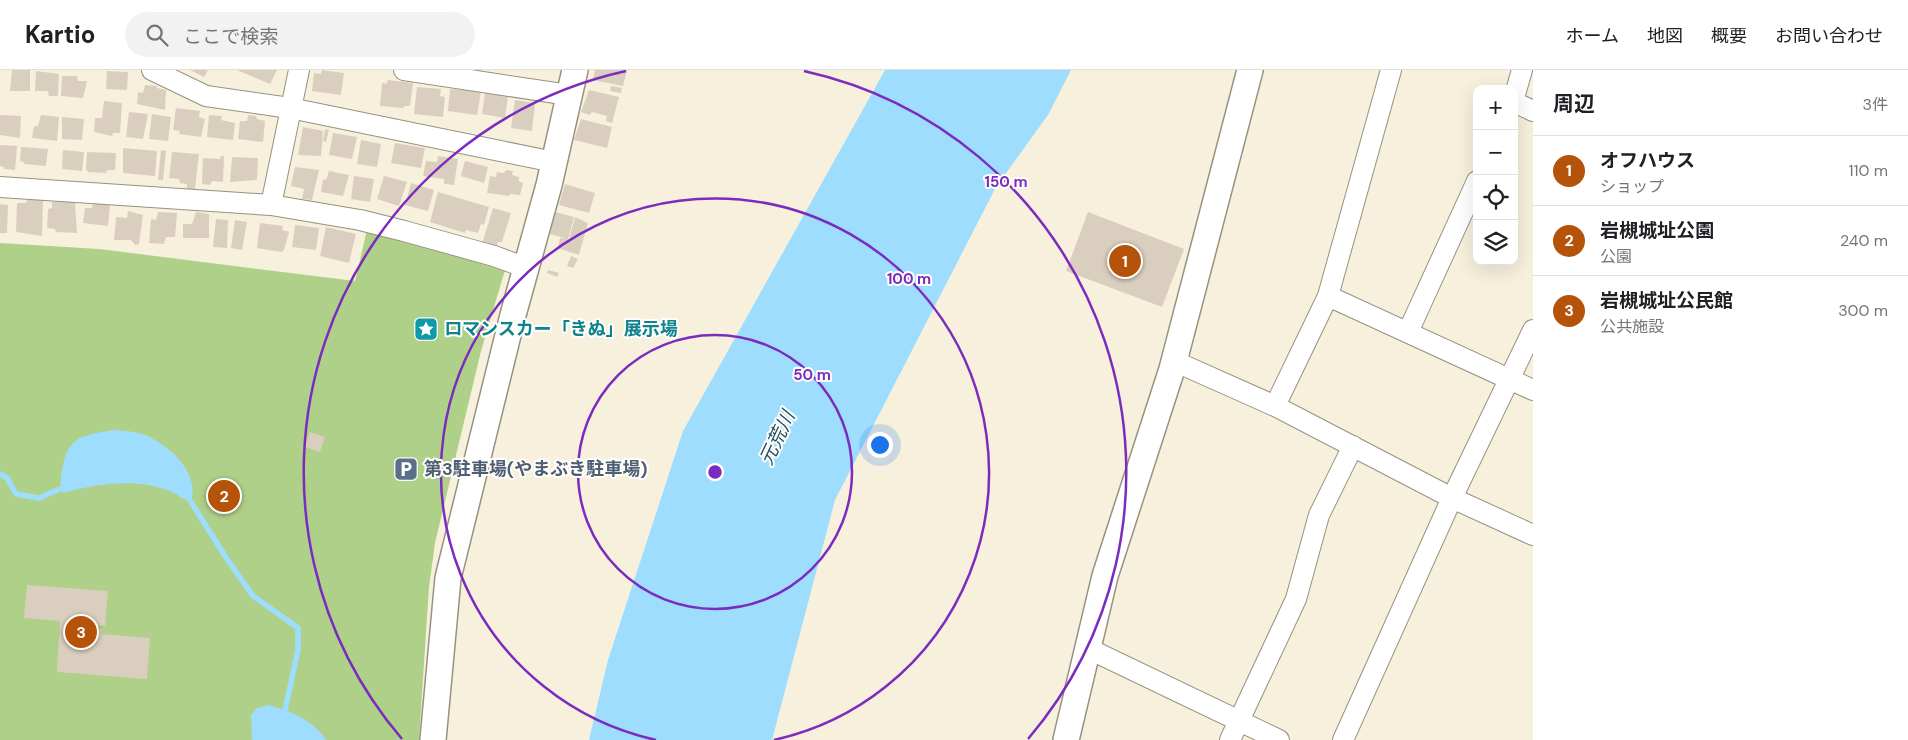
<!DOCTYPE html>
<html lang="ja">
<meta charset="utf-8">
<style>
body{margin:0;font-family:"DM Sans","Noto Sans JP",sans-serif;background:#f2f2f2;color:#202124}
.controls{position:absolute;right:15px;top:15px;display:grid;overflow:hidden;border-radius:10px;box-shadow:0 5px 20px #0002}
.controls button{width:45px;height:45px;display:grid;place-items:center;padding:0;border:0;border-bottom:1px solid #e0e0e0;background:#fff;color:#202124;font:25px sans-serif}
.you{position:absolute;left:879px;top:374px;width:18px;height:18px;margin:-12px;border:4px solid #fff;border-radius:50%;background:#1a73e8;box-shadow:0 0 0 8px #1a73e833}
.badge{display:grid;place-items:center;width:32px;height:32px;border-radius:50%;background:#b45309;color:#fff;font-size:16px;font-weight:700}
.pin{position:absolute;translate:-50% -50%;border:2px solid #fff;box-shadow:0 1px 5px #0006}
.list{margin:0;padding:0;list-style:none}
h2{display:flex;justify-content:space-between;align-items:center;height:65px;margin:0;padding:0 20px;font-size:21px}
h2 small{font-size:16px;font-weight:400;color:#757577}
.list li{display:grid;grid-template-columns:32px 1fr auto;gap:15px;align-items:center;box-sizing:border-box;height:70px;padding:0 20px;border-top:1px solid #e0e0e0}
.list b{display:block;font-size:19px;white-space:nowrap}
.list p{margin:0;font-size:16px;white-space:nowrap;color:#757577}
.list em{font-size:16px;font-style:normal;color:#757577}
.icon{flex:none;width:28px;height:28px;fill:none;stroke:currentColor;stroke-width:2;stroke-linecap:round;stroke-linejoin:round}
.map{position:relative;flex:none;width:1533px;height:670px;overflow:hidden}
header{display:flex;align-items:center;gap:30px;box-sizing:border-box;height:70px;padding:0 25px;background:#fff;border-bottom:1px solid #e0e0e0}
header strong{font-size:24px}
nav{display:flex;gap:28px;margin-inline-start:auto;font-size:18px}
.search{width:350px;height:45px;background:#f2f2f2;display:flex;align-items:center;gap:12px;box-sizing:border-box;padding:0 18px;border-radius:28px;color:#757577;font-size:19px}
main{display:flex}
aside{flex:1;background:#fff}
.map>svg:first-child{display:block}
</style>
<header>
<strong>Kartio</strong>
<div class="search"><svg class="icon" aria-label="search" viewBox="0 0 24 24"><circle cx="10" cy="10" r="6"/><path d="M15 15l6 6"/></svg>ここで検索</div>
<nav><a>ホーム</a><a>地図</a><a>概要</a><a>お問い合わせ</a></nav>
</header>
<main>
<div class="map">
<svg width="1533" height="670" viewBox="0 0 1533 670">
<rect width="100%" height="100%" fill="#f7f0dd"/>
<!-- green -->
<path fill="#afd088" d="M367,160l138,40 -24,81 -46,192 -6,44 -10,153h-419v-497l99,6 256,32z"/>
<!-- water -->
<path fill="#9fddfe" d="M885,0h186l-23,45 -52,72 -161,313 -63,240h-183l19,-80 75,-229z
M114,360c10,1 22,1 31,5 24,10 55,37 46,67 -9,-3 -15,-9 -24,-12 -33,-12 -71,-6 -104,3 -4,-6 -2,-16 -1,-23 6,-35 22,-35 52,-40z
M268,635c21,5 47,16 58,35h-74l-1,-25 6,-7z"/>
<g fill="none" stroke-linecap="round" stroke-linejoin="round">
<!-- stream -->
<path stroke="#9fddfe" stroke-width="5.5" d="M0,404l7,4 9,16 23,4 21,-9
M191,432l34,54 28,40 45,32v22l-13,60"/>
</g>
<!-- building -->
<path fill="#dacfbe" d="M12,0h18v21h-20z
M190,0h18l-4,7z
M237,0h40l-7,14z
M322,0l22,3 -3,22 -29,-4 2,-18 7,1z
M595,0h32l-4,16 -30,-6z
M36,1l23,3 -1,22h-9l-1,-5h-13z
M107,1l21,1 -1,18 -21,-1z
M62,6h15l1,5h9l-4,17 -22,-2z
M388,10l25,3 -3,23h-6v2l-24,-2 2,-23 4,1z
M145,15l12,1v2l9,2 -1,20 -28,-6 1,-12 5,1z
M611,16l11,2 -1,5 -11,-2z
M417,17l24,2 -1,7 5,1 -2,20 -29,-3z
M462,18l19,3 -4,24 -29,-4 2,-22 11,1z
M589,20l30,7 -7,26 -6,-2 1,-5 -15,-4 -2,3 -9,-3z
M485,23l23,3 -3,22 -23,-4z
M515,30l20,3 -3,28 -21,-3z
M104,31l18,2 -2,30h-7l-1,3 -18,-4 1,-14h7z
M176,38l24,3 -1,6 6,2 -4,18 -22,-3 1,-3 -7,-1z
M129,42l19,2 -5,25 -17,-2z
M152,44l19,3 -3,24 -19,-2z
M0,45l21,1 -1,22 -20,-3z
M41,45l18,2 -2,24 -25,-3 2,-12h4z
M209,45l13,1 -1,4 14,3 -2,17 -26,-3z
M248,45l8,1 1,3 8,2 -2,21 -25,-3 2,-18h7z
M62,47l22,2 -2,21 -20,-1z
M581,49l31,8 -5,21 -33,-8z
M303,57l20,4 -2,25 -23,-1z
M325,59l4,1 -3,12 -3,-1z
M333,63l24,4 -5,22 -23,-4z
M361,70l20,4 -4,23 -20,-3z
M395,73l30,5 -4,20 -30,-5z
M0,75l17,1 -2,24 -11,-1v-2l-4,-1z
M21,77l27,2 -2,17 -22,-2v-2l-4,-1z
M123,78l34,3 -2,25 -32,-3z
M63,80l21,2 -2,19 -20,-2z
M161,80l5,1 -3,29h-5z
M87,82l29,1 -1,17h-8l-1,3 -18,-1 -2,-3z
M172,82l27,2 -4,35h-8v-5l-7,-1 -1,-4 -10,-1z
M221,86h3l-1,26 -11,-1 -2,4 -8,-1 1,-26 17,1z
M438,86l20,3 -4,26 -10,-1v-5l-21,-3 3,-15 11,1z
M232,87l26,1 -1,22 -27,2z
M465,91l23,6 -4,16 -23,-7z
M295,97l24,3 -7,30 -10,-1 2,-10 -13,-3z
M506,100l7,1 -1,4 7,2v4l4,2 -3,12 -10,-1 -1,2 -22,-3 3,-17 6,1 1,-5 7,1z
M329,101l20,4 -6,21 -22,-4 2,-13 3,1z
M354,106l20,3 -4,23 -19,-3z
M384,106l23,6 -8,24 -22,-7z
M411,113l23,7 -6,21 -23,-6z
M565,114l30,9 -6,20 -30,-8z
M438,122l51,15 -5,18 -3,-1 -3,9 -12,-3 -1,3 -35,-11z
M27,128l16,1 -1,37 -26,-4 1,-29h9z
M52,132h23l2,31 -21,-1 -1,-3 -8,-1 1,-19 4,-1z
M93,133l17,2 -2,21 -25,-3 2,-15h7z
M0,134l8,1 -1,28h-7z
M493,138l18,5 -9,29h-4l-2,6 -14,-4z
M128,141l15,4 -4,29 -4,1 -4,-5h-17l2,-23 11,1z
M158,142l19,1 -2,24h-9l-2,7 -15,-1 2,-24 5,1z
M196,142l13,2v24h-26v-14h9z
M555,142l19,5 -6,22 -18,-5z
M1088,142l96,37 -22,58 -96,-36z
M575,147l13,6 -9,32 -21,-7 2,-10 9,1z
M216,149l12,1 -1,28 -14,-1z
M235,150l12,2 -5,28 -11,-2z
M260,153l23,3 -1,4 7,2 -5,18 -3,2 -24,-4z
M295,155l24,3 -3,22 -24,-3z
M326,157l30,7 -7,29 -29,-7z
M571,186l7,3 -5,9 -6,-2z
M548,200l11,3 -2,4 -10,-4z
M310,362l15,5 -5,15 -15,-5z
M27,515l81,6 -3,35 -19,-2v4l16,1v5l48,4 -3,41 -90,-7 3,-51 -36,-3z"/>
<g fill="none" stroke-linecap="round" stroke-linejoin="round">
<!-- minor casing -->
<g stroke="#97917f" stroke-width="22">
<path id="minor" d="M152,0l54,26 84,12 264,54
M404,0l165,25
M1514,28l8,-28
M1514,32l19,9
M0,117l271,18 89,15 44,11 90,25 33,12
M271,135l28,-135
M1328,226l205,94
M1408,262l69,-151
M1174,291l101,45 177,92 81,37
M1275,336l53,-110 63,-226
M1087,578l192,92
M1230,670l66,-141 23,-84 34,-69
M1343,670l109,-242 81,-168"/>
</g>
<!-- tertiary casing -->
<g stroke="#97917f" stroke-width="28">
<path id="tertiary" d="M433,670l15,-162 65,-263 36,-130 26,-115
M1066,670l39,-164 67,-207 78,-299"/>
</g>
<!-- minor -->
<use href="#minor" stroke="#fff" stroke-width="20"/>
<!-- tertiary -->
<use href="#tertiary" stroke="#fff" stroke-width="25"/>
</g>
<!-- distance rings -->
<g fill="none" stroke="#7b2cbf" stroke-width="2.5">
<circle cx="715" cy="402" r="137"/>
<path d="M656 670A274 274 0 1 1 774 670"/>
<path d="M402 669A411 411 0 0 1 626 1M804 1A411 411 0 0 1 1028 669"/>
</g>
<!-- icons -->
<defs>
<g id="sight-square" transform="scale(1.25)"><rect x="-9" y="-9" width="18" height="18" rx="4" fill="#0f9aa8" stroke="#fffefa"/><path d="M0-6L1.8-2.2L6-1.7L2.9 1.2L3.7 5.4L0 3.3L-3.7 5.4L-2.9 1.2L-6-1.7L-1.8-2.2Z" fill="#fff"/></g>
<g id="parking-square" transform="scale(1.25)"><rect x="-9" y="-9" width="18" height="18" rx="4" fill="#5c6f8a" stroke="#fffefa"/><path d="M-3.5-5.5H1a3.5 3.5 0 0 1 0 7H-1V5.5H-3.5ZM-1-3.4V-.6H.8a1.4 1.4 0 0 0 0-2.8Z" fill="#fff"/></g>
</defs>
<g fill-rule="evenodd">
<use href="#sight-square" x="426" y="259"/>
<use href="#parking-square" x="406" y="399"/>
</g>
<g text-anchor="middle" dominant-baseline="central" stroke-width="4" stroke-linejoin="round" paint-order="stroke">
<!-- culture labels -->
<g font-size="18" font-weight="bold" fill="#0d838f" stroke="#fffefa" text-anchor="start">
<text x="444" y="259">ロマンスカー「きぬ」展示場</text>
</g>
<!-- service labels -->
<g font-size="18" font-weight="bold" fill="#4e5e75" stroke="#fffefa" text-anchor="start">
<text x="424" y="399">第3駐車場(やまぶき駐車場)</text>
</g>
<!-- water labels -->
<g font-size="19" font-style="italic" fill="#205066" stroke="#fffefa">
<text transform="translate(777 368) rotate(-65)">元荒川</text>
</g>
</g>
<circle cx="715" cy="402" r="8" fill="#7b2cbf" stroke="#fffefa" stroke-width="2.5"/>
<g font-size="15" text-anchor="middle" font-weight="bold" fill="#7b2cbf" stroke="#fffefa" stroke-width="4" stroke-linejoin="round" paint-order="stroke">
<text x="1006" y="117">150 m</text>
<text x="909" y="214">100 m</text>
<text x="812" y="310">50 m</text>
</g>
</svg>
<div class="controls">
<button>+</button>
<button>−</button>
<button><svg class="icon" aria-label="locate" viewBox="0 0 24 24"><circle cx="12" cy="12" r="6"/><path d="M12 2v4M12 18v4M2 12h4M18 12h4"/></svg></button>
<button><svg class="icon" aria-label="layers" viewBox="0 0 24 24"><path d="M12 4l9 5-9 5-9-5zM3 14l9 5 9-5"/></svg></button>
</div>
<div class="you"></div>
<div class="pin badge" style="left:1125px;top:191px">1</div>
<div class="pin badge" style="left:224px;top:426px">2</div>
<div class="pin badge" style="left:81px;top:562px">3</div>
</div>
<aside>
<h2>周辺<small>3件</small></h2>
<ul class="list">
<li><span class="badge">1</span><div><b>オフハウス</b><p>ショップ</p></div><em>110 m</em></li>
<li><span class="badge">2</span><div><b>岩槻城址公園</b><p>公園</p></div><em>240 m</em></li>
<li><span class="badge">3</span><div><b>岩槻城址公民館</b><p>公共施設</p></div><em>300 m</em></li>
</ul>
</aside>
</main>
